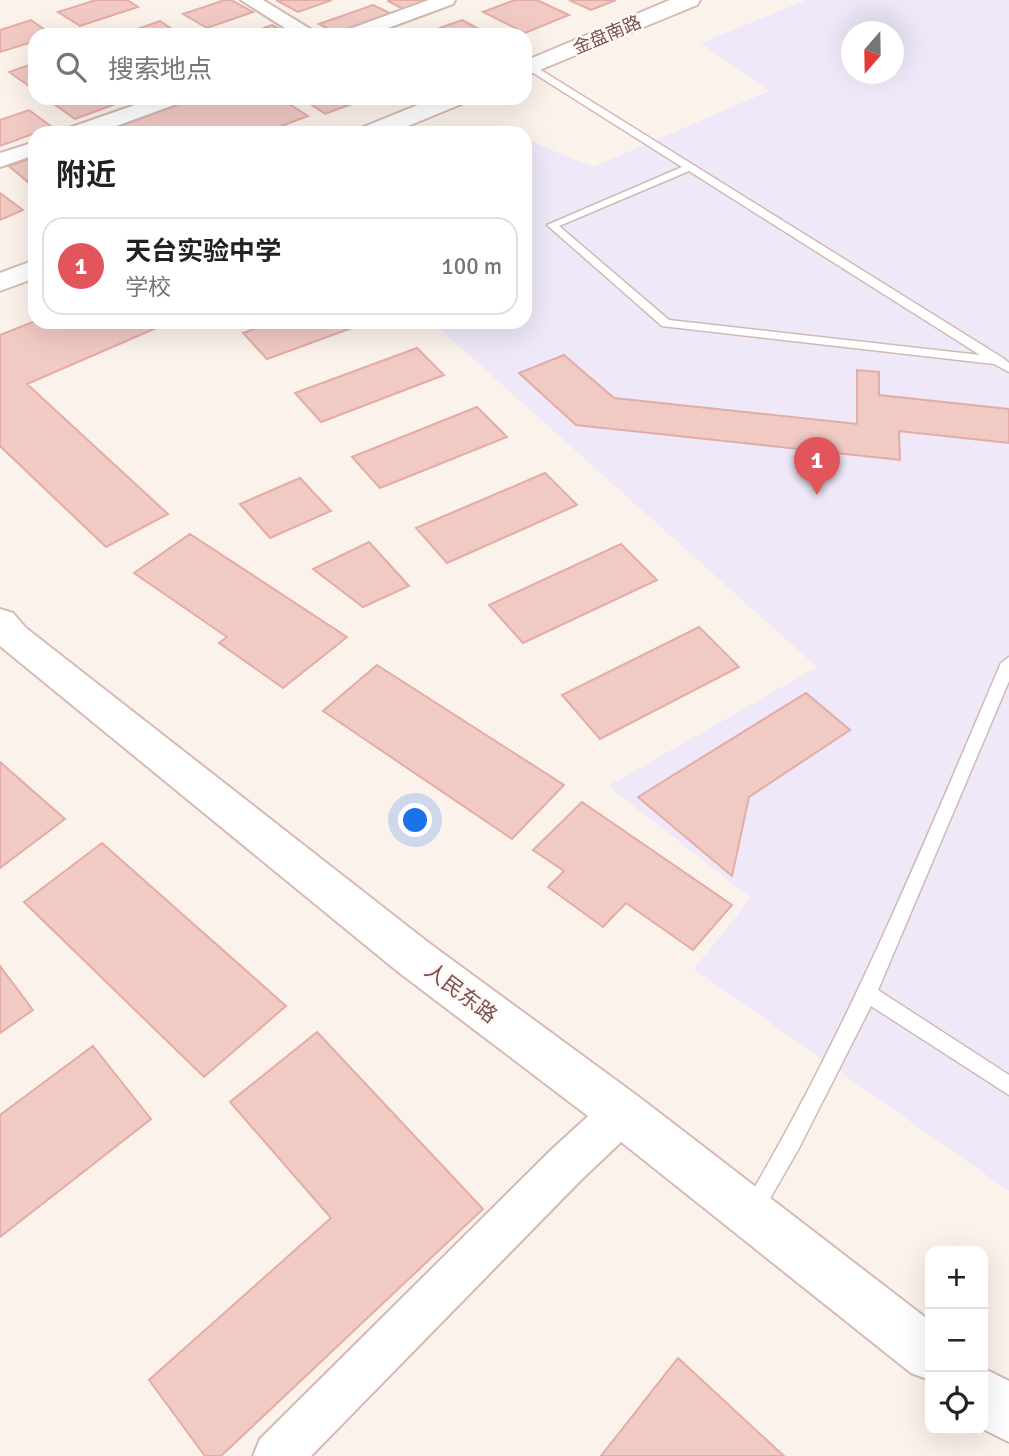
<!DOCTYPE html>
<html lang="zh">
<meta charset="utf-8">
<style>
body{margin:0;font-family:Signika,"Noto Sans SC",sans-serif;background:#f6f6f6;color:#222}
.controls{position:absolute;right:21px;bottom:21px;display:grid;overflow:hidden;border-radius:14px;box-shadow:0 7px 28px #0002}
.controls button{width:63px;height:63px;display:grid;place-items:center;padding:0;border:0;border-bottom:2px solid #e0e0e0;background:#fff;color:#222;font:35px sans-serif}
.compass{position:absolute;left:841px;top:21px;width:63px;height:63px;border-radius:50%;background:#fff;box-shadow:0 7px 28px #0002;rotate:200deg}
.you{position:absolute;left:416px;top:821px;width:24px;height:24px;margin:-18px;border:5px solid #fff;border-radius:50%;background:#1a73e8;box-shadow:0 0 0 10px #1a73e833}
.badge{display:grid;place-items:center;width:46px;height:46px;border-radius:50%;background:#e2555a;color:#fff;font-size:23px;font-weight:700}
.pin{position:absolute;translate:-50% -58px;filter:drop-shadow(0 2px 4px #0008)}
.pin::after{content:'';position:absolute;top:37px;width:24px;height:21px;background:inherit;clip-path:polygon(0 0,100% 0,50% 100%)}
.list{margin:0;padding:0;list-style:none}
h2{display:flex;justify-content:space-between;align-items:center;height:91px;margin:0;padding:0 28px;font-size:30px}
h2 small{font-size:23px;font-weight:400;color:#767676}
.list li{display:grid;grid-template-columns:46px 1fr auto;gap:21px;align-items:center;box-sizing:border-box;height:98px;margin:0 14px 14px;padding:0 14px;border:2px solid #e0e0e0;border-radius:21px}
.list b{display:block;font-size:26px;white-space:nowrap}
.list p{margin:0;font-size:23px;white-space:nowrap;color:#767676}
.list em{font-size:23px;font-style:normal;color:#767676}
.icon{flex:none;width:38px;height:38px;fill:none;stroke:currentColor;stroke-width:2;stroke-linecap:round;stroke-linejoin:round}
.map{position:relative;flex:none;width:1009px;height:1456px;overflow:hidden}
.search{position:absolute;background:#fff;box-shadow:0 7px 28px #0002;left:28px;top:28px;width:504px;height:77px;display:flex;align-items:center;gap:18px;box-sizing:border-box;padding:0 24px;border-radius:21px;color:#767676;font-size:26px}
.panel{position:absolute;background:#fff;box-shadow:0 7px 28px #0002;left:28px;top:126px;width:504px;height:203px;border-radius:21px}
.map>svg:first-child{display:block}
</style>
<div class="map">
<svg width="1009" height="1456" viewBox="0 0 1009 1456">
<rect width="100%" height="100%" fill="#fcf2ec"/>
<!-- education -->
<path fill="#eee8f9" fill-rule="evenodd" d="M806,0h203v1191l-315,-222 57,-71 -143,-112 209,-119 -385,-345h93v-183l68,28 176,-76 -68,-48zM852,32h42v42h-42z"/>
<!-- building -->
<path fill="#f1cac4" stroke="#e3aca5" stroke-width="2" d="M96,0h31l11,7 -58,19 -22,-14z
M225,0h6l22,12 -46,16 -24,-14z
M276,0h56l-34,12z
M389,0h64l-39,15 -26,-14z
M515,0h22l32,15 -44,18 -42,-21z
M569,0h47l-25,10z
M373,5l27,13 -45,17h-16l-20,-11z
M31,20l21,15h-17v6l-35,11v-22z
M462,20l28,15h-70z
M160,21l21,14h-61z
M272,25l19,10h-47z
M35,63v24l-3,1 -23,-16z
M62,98h70l-57,21 -24,-17z
M197,98h83l28,18 -45,17h-163z
M302,98h66l-43,16z
M29,110l23,17 -52,19v-26z
M35,157v31l-26,-22z
M0,193l23,17 -23,10z
M35,321l135,1 -143,62 141,130 -62,33 -106,-101v-111z
M274,322h94l-101,37 -24,-26z
M417,348l27,27 -123,47 -26,-29z
M564,355l50,43 243,26v-54l22,2v23l130,14v34l-110,-12 1,29 -324,-35 -57,-52z
M477,407l30,30 -127,51 -28,-31z
M545,473l32,32 -130,58 -31,-35z
M300,478l31,33 -61,27 -30,-34z
M190,534l157,103 -64,51 -64,-45 8,-6 -93,-64z
M369,542l40,44 -46,21 -50,-38z
M621,544l36,36 -134,63 -34,-38z
M699,627l40,40 -139,72 -38,-44z
M377,665l187,120 -52,54 -189,-128z
M806,693l44,37 -101,67 -17,79 -94,-79z
M0,762l65,57 -65,49z
M582,802l150,103 -39,45 -67,-47 -23,24 -55,-40 16,-16 -31,-21z
M102,843l184,163 -82,71 -180,-175z
M0,966l33,44 -33,23z
M317,1032l166,177 -262,247h-16l-56,-76 182,-162 -101,-116z
M93,1046l58,73 -151,118v-122z
M678,1358l106,98h-183z"/>
<g fill="none" stroke-linecap="round" stroke-linejoin="round">
<!-- lane casing -->
<g stroke="#d2b9b3" stroke-width="3">
<path id="lane" d="M527,65h6l470,293 6,5v9l-15,-8 -332,-38 -115,-101 135,-58 -155,-98zM689,171l291,184 -311,-35 -110,-94z
M1009,657v24l-131,309 131,85v20l-138,-89 -73,144 -38,66 -7,3 -7,-3 -3,-7 3,-7c102,-172 177,-356 255,-539z"/>
</g>
<!-- street casing -->
<g stroke="#d2b9b3" stroke-width="4">
<path id="street" d="M241,0h22l57,35h-24z
M429,0h26l-2,4 -84,31h-28l3,-4z
M155,98h30l-3,4 -85,31h-31l3,-5z
M35,142v13l-35,12v-14z
M622,1093l15,6 6,14 -6,14 -56,53 -270,276h-58l7,-17 291,-289 56,-51z"/>
</g>
<!-- secondary casing -->
<g stroke="#d6bab3" stroke-width="4">
<path id="secondary" d="M670,0h30l-3,5 -172,71v-15z
M435,98h33l-4,5 -73,30h-33l3,-5z
M35,260v18l-35,13v-18z
M0,609l13,4 13,15 403,315 210,154 291,224v59l-19,-7 -306,-244 -208,-158 -397,-325z
M983,1368l26,13v61l-26,-13z"/>
</g>
<!-- lane -->
<use href="#lane" fill="#fff" fill-rule="evenodd"/>
<!-- street -->
<use href="#street" fill="#fff" fill-rule="evenodd"/>
<!-- secondary -->
<use href="#secondary" fill="#fff" fill-rule="evenodd"/>
</g>
<g text-anchor="middle" dominant-baseline="central" stroke-width="5" stroke-linejoin="round" paint-order="stroke">
<!-- far-street labels -->
<g font-size="18" fill="#78524e" stroke="#fff7f2">
<text transform="translate(607 35) rotate(-23)">金盘南路</text>
</g>
<!-- street labels -->
<g font-size="21" fill="#78524e" stroke="#fff7f2">
<text transform="translate(461 993) rotate(37)">人民东路</text>
</g>
</g>
</svg>
<div class="controls">
<button>+</button>
<button>−</button>
<button><svg class="icon" aria-label="locate" viewBox="0 0 24 24"><circle cx="12" cy="12" r="6"/><path d="M12 2v4M12 18v4M2 12h4M18 12h4"/></svg></button>
</div>
<svg class="compass" viewBox="-18 -18 36 36"><path d="M0-13l5 13h-10z" fill="#e53935"/><path d="M0 13l5-13h-10z" fill="#767676"/></svg>
<div class="you"></div>
<div class="pin badge" style="left:817px;top:495px">1</div>
<div class="search"><svg class="icon" aria-label="search" viewBox="0 0 24 24"><circle cx="10" cy="10" r="6"/><path d="M15 15l6 6"/></svg>搜索地点</div>
<section class="panel">
<h2>附近<small></small></h2>
<ul class="list">
<li><span class="badge">1</span><div><b>天台实验中学</b><p>学校</p></div><em>100 m</em></li>
</ul>
</section>
</div>
